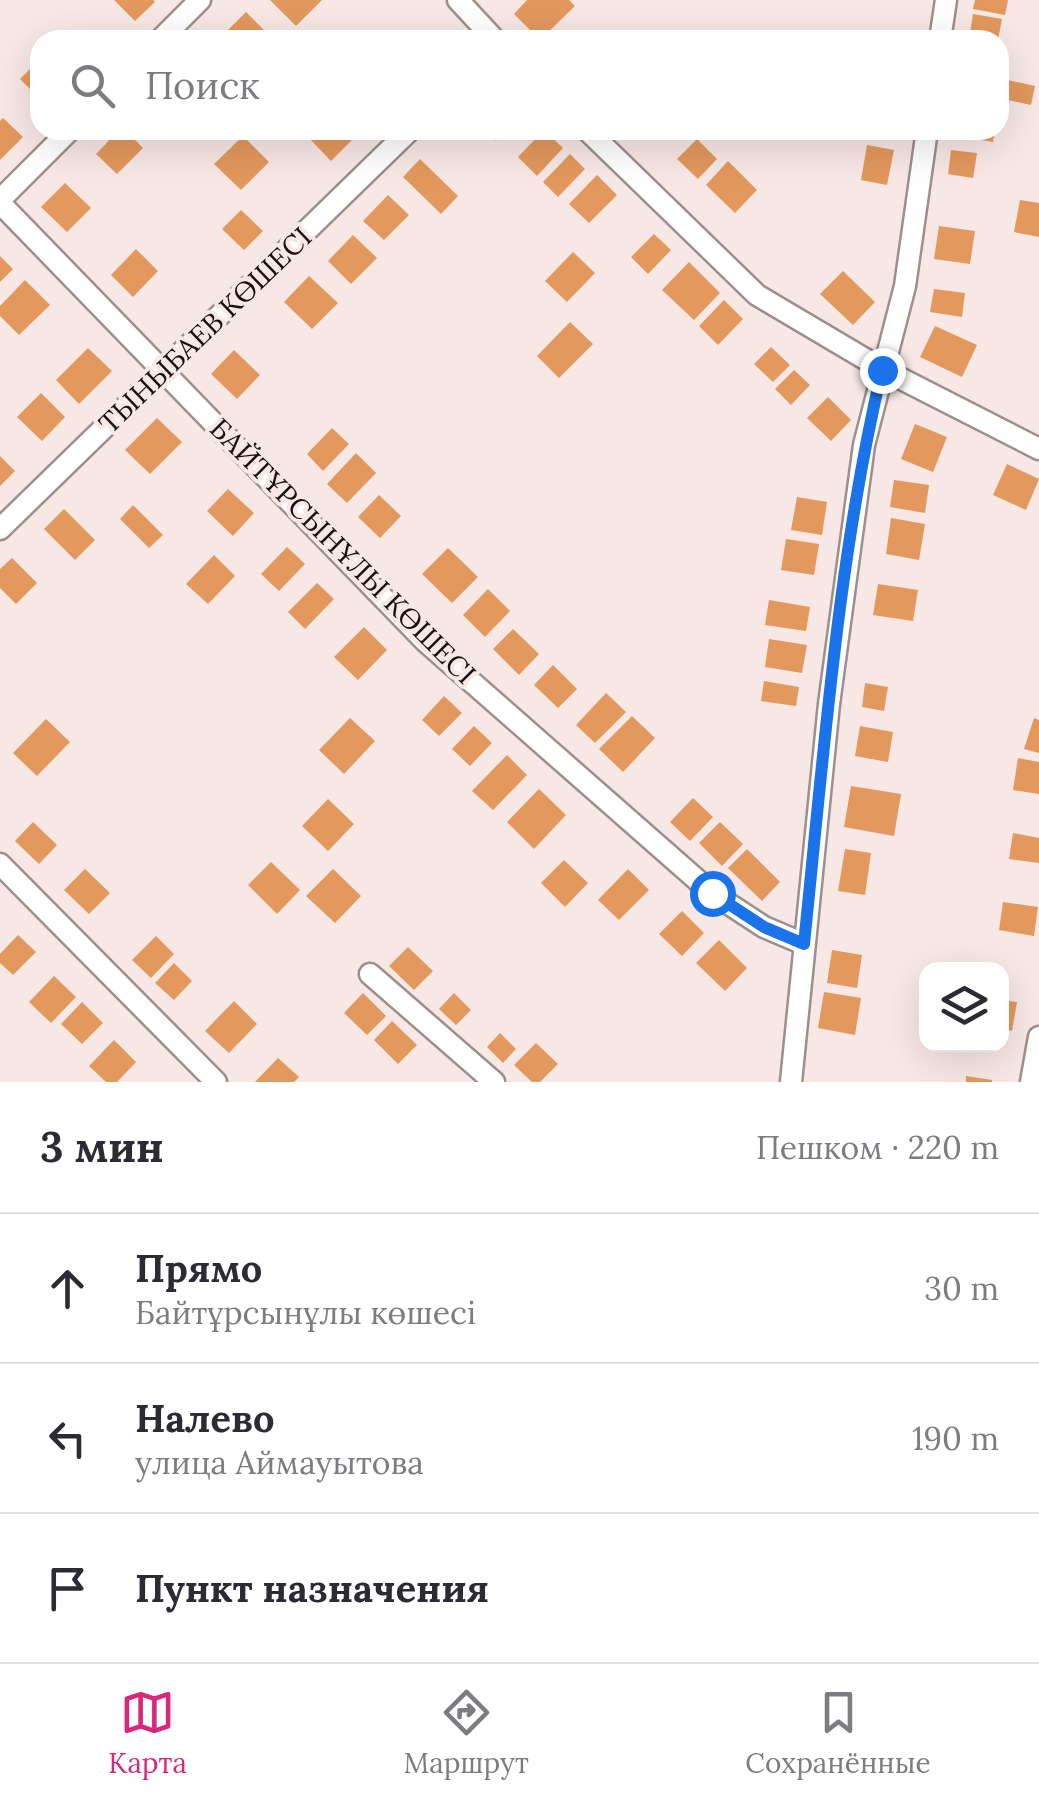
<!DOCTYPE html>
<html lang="ru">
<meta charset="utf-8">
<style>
body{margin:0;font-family:Lora,serif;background:#f2f2f3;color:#2b2b33}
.controls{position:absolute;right:30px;bottom:30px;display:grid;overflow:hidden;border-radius:20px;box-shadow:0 10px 40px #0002}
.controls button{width:90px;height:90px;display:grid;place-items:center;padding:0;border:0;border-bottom:2px solid #e1e1e2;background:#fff;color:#2b2b33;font:50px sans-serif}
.stop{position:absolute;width:30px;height:30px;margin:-22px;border:8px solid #1a73e8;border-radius:50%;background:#fff}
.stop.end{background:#1a73e8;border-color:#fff;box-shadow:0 2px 10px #0008}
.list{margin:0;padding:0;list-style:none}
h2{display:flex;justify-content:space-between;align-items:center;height:130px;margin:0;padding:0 40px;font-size:42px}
h2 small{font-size:32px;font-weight:400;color:#7c7c81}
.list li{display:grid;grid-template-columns:65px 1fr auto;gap:30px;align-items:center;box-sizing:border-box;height:150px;padding:0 40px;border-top:2px solid #e1e1e2}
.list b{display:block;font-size:38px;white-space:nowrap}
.list p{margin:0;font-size:32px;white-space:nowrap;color:#7c7c81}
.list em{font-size:32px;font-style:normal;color:#7c7c81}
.icon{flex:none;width:55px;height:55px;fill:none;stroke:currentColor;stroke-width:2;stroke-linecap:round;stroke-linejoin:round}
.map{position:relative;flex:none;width:1039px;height:1082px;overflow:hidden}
.search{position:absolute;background:#fff;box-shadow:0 10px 40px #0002;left:30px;right:30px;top:30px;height:110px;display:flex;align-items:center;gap:25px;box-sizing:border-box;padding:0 35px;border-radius:30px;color:#7c7c81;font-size:38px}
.sheet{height:580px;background:#fff}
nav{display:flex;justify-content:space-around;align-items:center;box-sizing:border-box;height:140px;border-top:2px solid #e1e1e2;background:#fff;font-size:28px;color:#7c7c81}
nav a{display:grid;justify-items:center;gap:5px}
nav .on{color:#db2777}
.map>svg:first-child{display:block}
</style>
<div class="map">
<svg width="1039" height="1082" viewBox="0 0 1039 1082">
<rect width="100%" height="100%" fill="#f7e7e5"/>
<!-- building -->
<path fill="#e3985d" d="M114,0h39l2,2 -20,19z
M270,0h52l-26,26z
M527,0h42l6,6 -35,34 -26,-26z
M975,0h33l-3,15 -32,-6z
M246,12l22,22 -6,6h-44z
M973,14l29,5 -4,21h-29z
M40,59v40l-20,-20z
M999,78l36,8 -4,19 -32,-7z
M3,118l20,19 -23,23v-39z
M119,130h6l18,18 -26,26 -21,-20z
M169,130h20l-10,10z
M311,130h51l-31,31 -25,-26z
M485,130h21l-10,11z
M544,130l19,18 -26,28 -19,-19z
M952,130h43l-2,12 -42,-7z
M243,136l26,26 -28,28 -27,-26z
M697,139l20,20 -19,20 -21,-20z
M867,145l27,5 -7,35 -26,-5z
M951,150l26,3 -4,25 -25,-4z
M570,154l15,15 -27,28 -15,-15z
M420,159l38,37 -17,18 -38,-37z
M728,161l29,29 -22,23 -29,-28z
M597,175l20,20 -28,28 -20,-19z
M65,183l26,25 -24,24 -26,-25z
M388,195l21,20 -25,25 -21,-19z
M1020,200l19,3v34l-25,-5z
M241,210l22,21 -19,19 -22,-21z
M939,226l36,5 -5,33 -36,-5z
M654,234l17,16 -23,24 -17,-17z
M353,235l24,23 -26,26 -23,-23z
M136,249l22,22 -25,26 -22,-22z
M573,252l22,21 -28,29 -22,-21z
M0,256l13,13 -13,13z
M689,262l31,31 -26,27 -32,-30z
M843,271l32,31 -22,23 -33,-31z
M309,276l29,27 -26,26 -28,-27z
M25,280l25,25 -31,30 -19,-19v-10z
M934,289l31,4 -3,24 -32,-5z
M724,300l19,19 -25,26 -19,-19z
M570,322l23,22 -34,34 -22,-22z
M935,326l42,19 -15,32 -42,-20z
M771,347l19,18 -17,17 -19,-18z
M88,348l24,23 -33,33 -23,-24z
M234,350l26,25 -23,24 -26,-25z
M794,370l16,15 -19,20 -16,-16z
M41,393l24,24 -23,24 -25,-24z
M828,397l23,23 -20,21 -24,-23z
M157,418l25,24 -32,32 -25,-24z
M915,424l32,13 -14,35 -32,-13z
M332,428l17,16 -26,27 -16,-17z
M356,453l20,20 -29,30 -20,-19z
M0,456l15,15 -15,15z
M1007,464l32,15 -13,31 -33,-15z
M894,480l35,5 -4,28 -35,-6z
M228,489l26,24 -21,23 -26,-25z
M379,495l22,21 -21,22 -22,-21z
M797,497l30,5 -5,33 -31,-5z
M133,505l30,30 -14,13 -29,-29z
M64,509l31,31 -20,20 -31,-31z
M891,518l34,6 -6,36 -33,-6z
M786,539l33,5 -5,31 -33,-5z
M287,547l18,17 -26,27 -18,-17z
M448,548l30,29 -26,26 -30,-29z
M214,555l21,21 -27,28 -22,-20z
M12,558l25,25 -21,21 -16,-16v-19z
M317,583l17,16 -29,30 -17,-17z
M878,584l40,6 -5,31 -40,-6z
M488,589l22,22 -25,26 -22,-22z
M769,600l41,7 -4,24 -41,-6z
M364,627l23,23 -29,30 -24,-23z
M513,629l26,25 -20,21 -26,-26z
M769,639l38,6 -5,28 -37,-6z
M553,665l24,24 -19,19 -24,-23z
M764,681l35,6 -3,19 -35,-5z
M865,683l23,4 -4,24 -22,-4z
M606,693l20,19 -31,31 -19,-18z
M444,696l18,17 -23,23 -17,-16z
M632,716l23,22 -32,34 -24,-23z
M350,718l25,23 -31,33 -25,-24z
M1034,718l5,2v33l-15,-4z
M46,719l24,23 -33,34 -24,-23z
M474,726l18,17 -22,23 -18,-17z
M860,726l33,6 -5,30 -33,-6z
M507,755l20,20 -34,35 -21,-19z
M1018,758l21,4v32l-26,-4z
M851,786l50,8 -7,42 -50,-9z
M539,789l27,26 -32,34 -27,-27z
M693,798l20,19 -23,24 -20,-19z
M328,799l26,25 -26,27 -26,-25z
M33,822l24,23 -18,19 -24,-23z
M720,822l23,22 -21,22 -23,-23z
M1013,833l26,5v25l-30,-4z
M747,849l33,33 -18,19 -34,-33z
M845,849l26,4 -6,42 -27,-4z
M564,860l24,23 -23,24 -24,-24z
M271,862l29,28 -23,24 -29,-29z
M85,869l25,24 -21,21 -25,-24z
M333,869l28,27 -26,27 -29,-27z
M628,869l21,21 -30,30 -21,-20z
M1003,902l35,5 -4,29 -35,-6z
M682,911l22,22 -22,23 -23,-22z
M18,935l18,17 -23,23 -13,-12v-9z
M156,936l18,18 -23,24 -19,-18z
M719,940l28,28 -22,23 -29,-28z
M408,947l25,24 -19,19 -25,-24z
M832,950l30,5 -5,33 -30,-5z
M174,963l18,18 -18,19 -19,-17z
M54,976l22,21 -25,26 -22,-21z
M824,992l37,6 -6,37 -37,-7z
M363,993l23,23 -19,19 -23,-22z
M454,993l17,17 -15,15 -17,-16z
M1002,1000l15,2 -5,29 -10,-2z
M234,1001l23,23 -28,29 -24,-22z
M82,1002l21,21 -21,21 -21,-20z
M392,1021l25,24 -19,19 -24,-24z
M500,1033l16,16 -13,14 -16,-16z
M114,1040l22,22 -19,20h-11l-17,-16z
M536,1043l22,21 -18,18h-8l-18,-17z
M278,1058l21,19 -5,5h-39z
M966,1076l26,4v2h-26z"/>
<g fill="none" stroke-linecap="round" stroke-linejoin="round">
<!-- minor casing -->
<g stroke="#9d8f8c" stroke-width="25">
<path id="minor" d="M458,0l37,40
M160,40l40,-40
M940,40l6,-40
M587,130l170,165 125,74 157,80
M0,200l70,-70
M0,203l425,438 287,252 52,34 40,17
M0,529l410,-399
M0,864l216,218
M370,974l124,108
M791,1082l38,-378 35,-259 41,-159 22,-156
M1031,1082l8,-45"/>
</g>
<!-- minor -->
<use href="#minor" stroke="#fff" stroke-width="20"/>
</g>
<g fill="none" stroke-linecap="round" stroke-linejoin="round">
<!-- route -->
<path stroke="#1a73e8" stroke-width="12" d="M712,893l52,34 40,17c20,-192 34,-387 78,-574"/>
</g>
<g text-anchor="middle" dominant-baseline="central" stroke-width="8" stroke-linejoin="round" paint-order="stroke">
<!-- street labels -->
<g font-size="28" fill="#161110" stroke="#f7e7e5">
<text transform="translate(205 330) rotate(-44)">ТЫНЫБАЕВ КӨШЕСІ</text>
<text transform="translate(343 551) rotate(45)">БАЙТҰРСЫНҰЛЫ КӨШЕСІ</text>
</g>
</g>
</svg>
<div class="controls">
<button><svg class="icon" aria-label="layers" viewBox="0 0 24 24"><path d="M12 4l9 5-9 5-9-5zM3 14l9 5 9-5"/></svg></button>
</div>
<div class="stop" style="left:712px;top:893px"></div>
<div class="stop end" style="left:882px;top:370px"></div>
<div class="search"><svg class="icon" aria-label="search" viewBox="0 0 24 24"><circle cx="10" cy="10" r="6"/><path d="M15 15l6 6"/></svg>Поиск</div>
</div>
<section class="sheet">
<h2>3 мин<small>Пешком · 220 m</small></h2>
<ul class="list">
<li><svg class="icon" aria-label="ahead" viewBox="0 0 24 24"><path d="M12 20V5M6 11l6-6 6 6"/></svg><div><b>Прямо</b><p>Байтұрсынұлы көшесі</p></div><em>30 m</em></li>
<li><svg class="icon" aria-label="left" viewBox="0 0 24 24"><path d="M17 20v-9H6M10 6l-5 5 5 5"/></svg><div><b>Налево</b><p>улица Аймауытова</p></div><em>190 m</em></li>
<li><svg class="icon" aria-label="arrive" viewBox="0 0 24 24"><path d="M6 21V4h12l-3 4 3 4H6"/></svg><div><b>Пункт назначения</b></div></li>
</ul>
</section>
<nav>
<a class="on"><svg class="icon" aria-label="map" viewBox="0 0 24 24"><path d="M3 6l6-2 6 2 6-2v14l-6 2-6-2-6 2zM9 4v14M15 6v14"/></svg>Карта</a>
<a><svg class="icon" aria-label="directions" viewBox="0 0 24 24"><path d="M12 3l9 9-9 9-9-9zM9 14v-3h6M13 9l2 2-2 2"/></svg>Маршрут</a>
<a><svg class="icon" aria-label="saved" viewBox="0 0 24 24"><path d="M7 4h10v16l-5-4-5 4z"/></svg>Сохранённые</a>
</nav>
